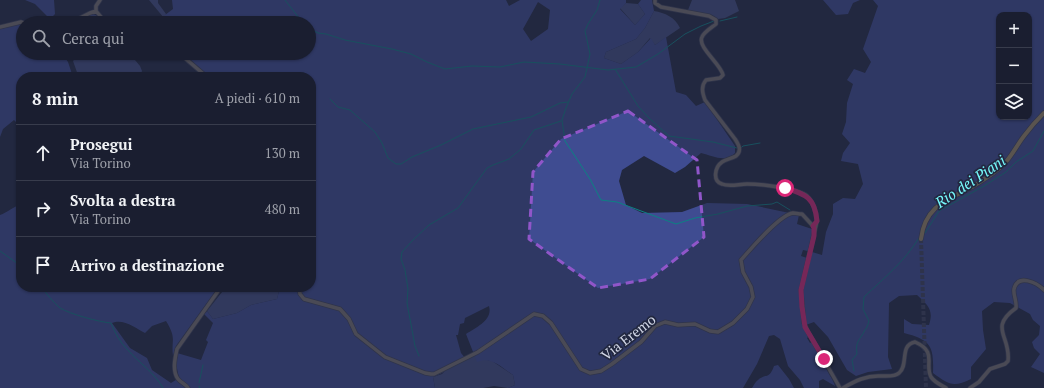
<!DOCTYPE html>
<html lang="it">
<meta charset="utf-8">
<style>
body{margin:0;font-family:"PT Serif",serif;background:#272b3c;color:#f1f3f6}
.controls{position:absolute;right:12px;top:12px;display:grid;overflow:hidden;border-radius:8px;box-shadow:0 1px 3px #0004}
.controls button{width:36px;height:36px;display:grid;place-items:center;padding:0;border:0;border-bottom:1px solid #383c4c;background:#1a1e30;color:#f1f3f6;font:20px sans-serif}
.stop{position:absolute;width:12px;height:12px;margin:-9px;border:3px solid #db2777;border-radius:50%;background:#fff}
.stop.end{background:#db2777;border-color:#fff;box-shadow:0 1px 4px #0008}
.list{margin:0;padding:0;list-style:none}
h2{display:flex;justify-content:space-between;align-items:center;height:52px;margin:0;padding:0 16px;font-size:17px}
h2 small{font-size:13px;font-weight:400;color:#9fa2ab}
.list li{display:grid;grid-template-columns:26px 1fr auto;gap:12px;align-items:center;box-sizing:border-box;height:56px;padding:0 16px;border-top:1px solid #383c4c}
.list b{display:block;font-size:15px;white-space:nowrap}
.list p{margin:0;font-size:13px;white-space:nowrap;color:#9fa2ab}
.list em{font-size:13px;font-style:normal;color:#9fa2ab}
.icon{flex:none;width:22px;height:22px;fill:none;stroke:currentColor;stroke-width:2;stroke-linecap:round;stroke-linejoin:round}
.map{position:relative;flex:none;width:1044px;height:388px;overflow:hidden}
.search{position:absolute;background:#1a1e30;box-shadow:0 1px 3px #0004;left:16px;top:16px;width:300px;height:44px;display:flex;align-items:center;gap:10px;box-sizing:border-box;padding:0 14px;border-radius:22px;color:#9fa2ab;font-size:15px}
.panel{position:absolute;background:#1a1e30;box-shadow:0 1px 3px #0004;left:16px;top:72px;width:300px;height:220px;border-radius:16px}
.map>svg:first-child{display:block}
</style>
<div class="map">
<svg width="1044" height="388" viewBox="0 0 1044 388">
<rect width="100%" height="100%" fill="#222840"/>
<!-- green -->
<path fill="#434f80" d="M149,0h9v3l8,11 -4,9h-4l6,-5z
M692,0h43l4,11 -14,7 -7,1 -6,-4 -24,-5z
M626,3l12,1 7,10 -10,11 -15,-17z
M654,11c11,2 21,6 26,17l-25,17 -5,-7 -12,14 -17,12 -17,-6 2,-6 30,-13 9,-11z
M93,14c4,1 9,4 9,9h-26l12,-8z
M80,53l5,5 4,-3 6,3 3,-5h27l2,2 3,-1 10,12 2,5 -3,6h-55l-3,-3 -3,1 -5,-14z
M226,287h54l-3,12 -26,6 -14,8 -24,6 -6,-8z
M475,354l3,7 4,-2 10,2 21,14 2,10 -7,3 -14,-2 -11,2h-48l-2,-11 9,-3 4,-4z"/>
<!-- forest -->
<path fill="#3f4c91" fill-rule="evenodd" d="M25,0h29l1,14 -5,5 -15,-15z
M172,0h334l3,6 11,-6h106v3l-6,6 15,16 10,-11 -7,-10 3,-4h11l2,11 -9,17 -9,11 -30,13 -2,6 17,6 17,-12 13,-14 4,7 11,-8 10,55 10,3 10,11 9,-4 30,44v7c-9,10 -22,3 -34,0l-16,14 -10,6 -31,-17 -22,14 -3,11 7,24 16,8 40,-1 25,-9 40,1 52,11 -2,9 15,5 1,8 -5,14 -5,-1 -2,6 9,3 2,-7 10,3 4,-23 7,-18v-10l10,-6 12,1 8,-15 -5,-20 -17,-3 2,-8 7,-10 -8,-9 4,-12 1,-19 6,-19 -6,-4 7,-11 11,4 6,-11 -8,-13 15,-43 -5,-6h171v373l-13,-6 9,-13 -6,-6 -2,-6 7,-7 1,-9 -7,-6 -3,-6 -20,-11 -16,-1 -12,9 1,19 3,19 -15,18v12c-18,9 -23,5 -38,-6 1,-27 -2,-33 -29,-40v-14l8,5 17,1c5,-15 -1,-20 -12,-30l-18,1 -10,7 -1,54 4,12 -24,3 -12,4 -9,-6 -19,-33 -14,-15 -11,4 5,11 -1,1 3,5 2,-1c5,9 9,18 14,26 3,7 7,11 9,18l-12,-7 -4,2v7h-15l-4,-8 -12,-14 -8,-27 -6,-4 -5,1 -12,28 -14,24h-235l7,-3 -2,-10c-12,-8 -22,-19 -36,-13l-11,-28c11,-7 27,-14 23,-28l-24,12 -1,5 -4,1 -2,11h-2l5,18 4,5c-11,7 -20,15 -32,19l2,11h-435v-173c7,-2 15,-10 21,-10v82h193l3,2 -41,57 -3,10c-2,-17 4,-17 -7,-35l-14,5 -7,7c-9,-5 -22,-15 -33,-10l18,25 17,10 5,12 19,13 8,-5 -3,-14 1,-11 24,7 7,-18 -2,-2 7,-17 -9,-9 3,-3 6,8 24,-6 14,-8 26,-6 3,-12h31v-210h-101l-27,-24h126v-30h-147l3,-8 8,-6zM538,2l12,8 -2,19 -17,12 -8,-12zM999,15h30v102h-30z
M823,0h37l-7,3 -5,11 -12,1z
M21,23l2,1v29h39l6,9 5,15h-52v50l-7,-7 -11,9 -3,8v-109z
M778,365l11,14 5,9h-42c2,-3 3,-6 6,-8 8,-7 11,0 16,-14z"/>
<g fill="none" stroke-linecap="round" stroke-linejoin="round">
<!-- stream -->
<path stroke="#0c8183" stroke-width="1" d="M285,0l18,23
M600,0l-3,10 -9,14 -3,7 5,23 -5,23 -13,17 -6,14 -4,12 3,21 25,38 11,21 16,2 59,22 19,-6 23,-4 29,-8 25,-2 5,-2 13,8
M720,21l17,-4
M309,28l9,5 8,1 19,6 47,9 19,5 16,8 18,7 27,-3 28,1 24,-5 36,2 48,6 28,-3 22,-13 27,-20 16,-8 13,-5
M615,69l23,37 11,12 20,18 44,6 24,6
M330,99l8,8 12,3 25,22 7,11 6,15 8,6h5l11,-7 29,-12 32,-16 58,-12 29,-14 8,-1
M741,148l2,-2 17,-3
M925,233l14,-22 45,-25 22,-14 10,-10 17,-11 11,-20
M0,251l21,15
M41,287c6,7 12,15 19,21 10,6 39,14 51,15 4,10 9,19 16,26 12,14 27,23 36,39
M419,356l-4,-10 -8,-43 1,-14 -3,-19 -4,-11 1,-7 10,-11 17,-16 29,-17 29,-40 6,-3 16,-6 12,-10 13,-19 27,-9
M854,371l-2,-11 5,-6c-2,-13 3,-14 8,-24 2,-2 3,-6 4,-9l-6,-12 1,-12c20,-19 40,-35 55,-59
M199,383l4,-18
M199,386l1,2"/>
<!-- primary-tunnel -->
<path stroke="#3c4259" stroke-width="4" stroke-dasharray="4 2" stroke-linecap="butt" d="M921,239l5,149"/>
<!-- secondary casing -->
<g stroke="#3e4358" stroke-width="5">
<path id="secondary" d="M100,0l-4,6v5l10,12
M655,0v3l6,4 48,9 7,4v4c-5,4 -12,8 -14,13 -5,10 19,27 21,38l-3,3 -14,2c-5,6 -4,12 -1,20l30,39c4,6 7,12 1,17 -5,3 -10,3 -14,6 -7,5 -10,19 0,22 7,3 17,0 25,0 13,0 50,4 60,12 7,6 9,16 10,25l-16,69 3,33 4,9 32,56
M70,23l20,-10 6,-2
M0,27l21,-5 3,1
M179,53l28,24
M299,287l1,7 4,5 36,10 9,10 7,15 29,23 40,16 6,1h3l44,-22 56,-38 9,2 8,7 30,46 9,4 11,-2 11,-7 29,-22 14,-16 10,-4 13,3 17,-1 15,7 8,1 15,-9 14,-14 6,-12 -2,-10 -8,-15 -2,-12c9,-10 38,-45 52,-47 2,0 6,1 9,1l11,12
M188,388c-2,-4 -7,-5 -10,-9 -6,-8 -3,-21 -1,-30l44,-62
M843,388c12,-7 24,-13 38,-12 6,0 14,1 18,-3 10,-8 0,-28 16,-31 23,10 9,22 16,35 3,5 10,8 15,11
M970,388l9,-6 11,-13 15,-5 3,-3c3,-25 -20,-33 8,-53 1,-7 -3,-13 -2,-19 4,-16 23,-6 30,1"/>
</g>
<!-- primary casing -->
<g stroke="#3e4358" stroke-width="5.5">
<path id="primary" d="M921,239c4,-33 26,-39 51,-52 11,-7 23,-14 32,-23 8,-8 13,-19 20,-28 6,-8 13,-16 20,-23"/>
</g>
<!-- secondary -->
<use href="#secondary" stroke="#7b7470" stroke-width="3.5"/>
<!-- primary -->
<use href="#primary" stroke="#9d8963" stroke-width="4"/>
</g>
<g fill="none" stroke-linecap="round" stroke-linejoin="round">
<!-- route -->
<path stroke="#db2777" stroke-width="5" d="M785,188c21,6 30,10 32,33l-4,5 1,2v8l-13,54 1,17 3,20 19,32"/>
</g>
<!-- marked area -->
<path d="M0 0H1044V388H0ZM628,111l69,49 7,77 -54,42 -52,9 -69,-49 4,-67 28,-33z" fill="#222840" fill-opacity=".55" fill-rule="evenodd"/>
<path fill="none" stroke="#9056c9" stroke-width="3" stroke-dasharray="8 5" stroke-linejoin="round" d="M628,111l69,49 7,77 -54,42 -52,9 -69,-49 4,-67 28,-33z"/>
<g text-anchor="middle" dominant-baseline="central" stroke-width="3.5" stroke-linejoin="round" paint-order="stroke">
<!-- street labels -->
<g font-size="14" fill="#d1d6e6" stroke="#222840">
<text transform="translate(628 337) rotate(-38)">Via Eremo</text>
</g>
<!-- water labels -->
<g font-size="15" font-style="italic" fill="#76f9fb" stroke="#222840">
<text transform="translate(970 181) rotate(-34)">Rio dei Piani</text>
</g>
</g>
</svg>
<div class="controls">
<button>+</button>
<button>−</button>
<button><svg class="icon" aria-label="layers" viewBox="0 0 24 24"><path d="M12 4l9 5-9 5-9-5zM3 14l9 5 9-5"/></svg></button>
</div>
<div class="stop" style="left:785px;top:188px"></div>
<div class="stop end" style="left:824px;top:359px"></div>
<div class="search"><svg class="icon" aria-label="search" viewBox="0 0 24 24"><circle cx="10" cy="10" r="6"/><path d="M15 15l6 6"/></svg>Cerca qui</div>
<section class="panel">
<h2>8 min<small>A piedi · 610 m</small></h2>
<ul class="list">
<li><svg class="icon" aria-label="ahead" viewBox="0 0 24 24"><path d="M12 20V5M6 11l6-6 6 6"/></svg><div><b>Prosegui</b><p>Via Torino</p></div><em>130 m</em></li>
<li><svg class="icon" aria-label="right" viewBox="0 0 24 24"><path d="M7 20v-9h11M14 6l5 5-5 5"/></svg><div><b>Svolta a destra</b><p>Via Torino</p></div><em>480 m</em></li>
<li><svg class="icon" aria-label="arrive" viewBox="0 0 24 24"><path d="M6 21V4h12l-3 4 3 4H6"/></svg><div><b>Arrivo a destinazione</b></div></li>
</ul>
</section>
</div>
